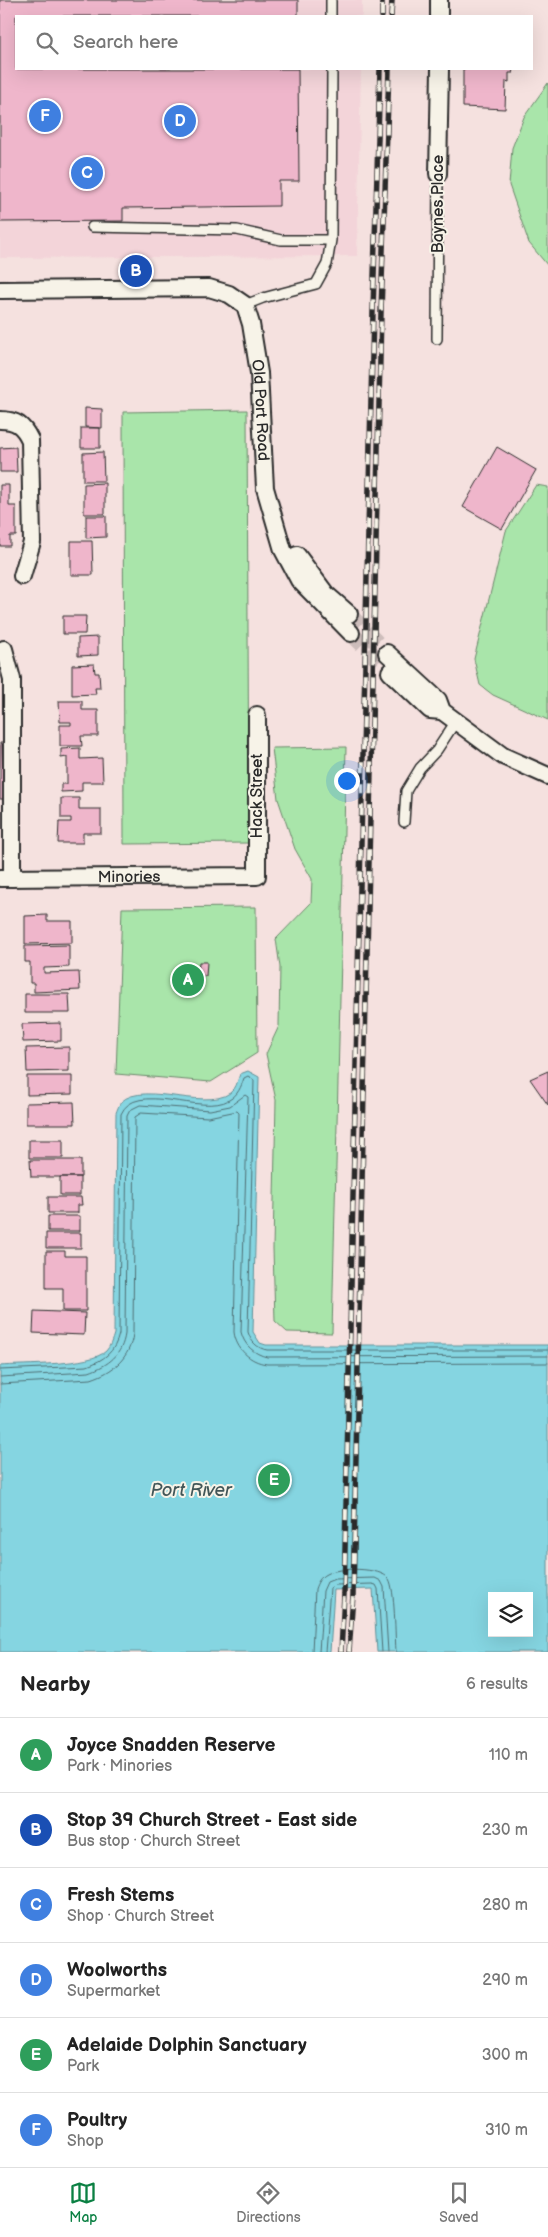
<!DOCTYPE html>
<meta charset="utf-8">
<style>
body{margin:0;font-family:"Balsamiq Sans",sans-serif;background:#f2f2f2;color:#222}
.controls{position:absolute;right:15px;bottom:15px;display:grid;overflow:hidden;border-radius:0px;box-shadow:0 5px 20px #0002}
.controls button{width:45px;height:45px;display:grid;place-items:center;padding:0;border:0;border-bottom:1px solid #e0e0e0;background:#fff;color:#222;font:25px sans-serif}
.you{position:absolute;left:346px;top:780px;width:18px;height:18px;margin:-12px;border:4px solid #fff;border-radius:50%;background:#1a73e8;box-shadow:0 0 0 8px #1a73e833}
.badge{display:grid;place-items:center;width:32px;height:32px;border-radius:50%;background:#0b8043;color:#fff;font-size:16px;font-weight:700}
.pin{position:absolute;translate:-50% -50%;border:2px solid #fff;box-shadow:0 1px 5px #0006}
.list{margin:0;padding:0;list-style:none}
h2{display:flex;justify-content:space-between;align-items:center;height:65px;margin:0;padding:0 20px;font-size:21px}
h2 small{font-size:16px;font-weight:400;color:#767676}
.list li{display:grid;grid-template-columns:32px 1fr auto;gap:15px;align-items:center;box-sizing:border-box;height:75px;padding:0 20px;border-top:1px solid #e0e0e0}
.list b{display:block;font-size:19px;white-space:nowrap}
.list p{margin:0;font-size:16px;white-space:nowrap;color:#767676}
.list em{font-size:16px;font-style:normal;color:#767676}
.icon{flex:none;width:28px;height:28px;fill:none;stroke:currentColor;stroke-width:2;stroke-linecap:round;stroke-linejoin:round}
.map{position:relative;flex:none;width:548px;height:1652px;overflow:hidden}
.search{position:absolute;background:#fff;box-shadow:0 5px 20px #0002;left:15px;right:15px;top:15px;height:55px;display:flex;align-items:center;gap:12px;box-sizing:border-box;padding:0 18px;border-radius:0px;color:#767676;font-size:19px}
.sheet{height:515px;background:#fff}
nav{display:flex;justify-content:space-around;align-items:center;box-sizing:border-box;height:70px;border-top:1px solid #e0e0e0;background:#fff;font-size:14px;color:#767676}
nav a{display:grid;justify-items:center;gap:2px}
nav .on{color:#0b8043}
.map>svg:first-child{display:block}
</style>
<div class="map">
<svg width="548" height="1652" viewBox="0 0 548 1652">
<rect width="100%" height="100%" fill="#f5e1df"/>
<filter id="ink" filterUnits="userSpaceOnUse"><feTurbulence type="fractalNoise" baseFrequency=".02" numOctaves="2"/><feDisplacementMap in="SourceGraphic" scale="10" xChannelSelector="R" yChannelSelector="G"/><feConvolveMatrix kernelMatrix="1 2 1 2 8 2 1 2 1" color-interpolation-filters="sRGB"/></filter>
<g filter="url(#ink)">
<!-- built -->
<path fill="#f3d4d9" d="M0,0h362v16h-346v53h345l-4,187 -357,2z"/>
<!-- green -->
<path fill="#a9e5aa" stroke="#6a886a" d="M548,83v183l-19,-23 -20,-58 3,-37 12,-31z
M247,410l2,433 -125,1 -1,-432z
M536,485l12,2v233l-55,-25 -13,-10 -6,-26 32,-128z
M346,747l-14,586 -45,-1 -12,-11 -2,-73 3,-148 -10,-46 13,-28 1,-59 -4,-28 35,-36 1,-24 -17,-30 -17,-50 -6,-51z
M256,907l1,146 -46,29 -95,-8 6,-166z"/>
<!-- water -->
<path fill="#85d5e1" stroke="#619198" fill-rule="evenodd" d="M248,1071l11,6 -6,255 7,11 6,2h282v307h-171l-4,-63 -39,1 -4,62h-330v-286c23,-2 91,0 106,-15 4,-4 6,-11 8,-17l2,-221c1,-3 3,-8 5,-11 23,-23 93,13 113,-13 3,-4 4,-10 6,-15zM492,1596h37v37h-37z"/>
<g fill="none" stroke-linecap="round" stroke-linejoin="round">
<!-- shore -->
<path stroke="#4f6f74" stroke-width="1" d="M0,1370l87,-4c17,-6 28,-14 32,-32l2,-220c14,-34 81,2 108,-14 9,-5 12,-13 15,-22l4,-2 6,4 -6,252c3,10 9,16 19,18h281
M0,1377l89,-5c20,-7 33,-17 36,-38l2,-218 3,-6 10,-5 70,5 20,-4 15,-11 3,2 -7,235c3,13 13,22 26,25l281,-1
M0,1384l91,-5c22,-7 39,-21 42,-45l2,-217 6,-4 67,4 29,-6 2,2 -5,219c2,17 16,30 33,32l281,-1
M312,1652l3,-63c2,-6 5,-12 11,-15 12,-7 55,-7 63,5 6,9 6,59 7,73
M319,1652l4,-61 4,-9 8,-3 40,-1 6,3 3,6 4,65
M325,1652l5,-64 5,-3 37,-1 4,1 2,4 4,63"/>
</g>
<!-- building -->
<path fill="#efb6cb" stroke="#2b2b2b" d="M0,0h298v16h-282v53h282l1,112h-20v25l-156,2v13l-123,1z
M463,69h49l1,4h-4v9l-3,-1 -1,28 -42,-2z
M85,408l17,1v19l-17,-1z
M81,428h19v20h-19z
M16,447l1,25h-17v-24z
M497,447l39,23 -34,59 -39,-22z
M103,452l1,29h-21v-28z
M105,483v31h-21v-30z
M0,485h9v21h7v30h-6v10h-10z
M86,516h20v21l-20,1z
M71,541h21l1,34h-22z
M63,616h23l-1,18h-22z
M98,637v18l-20,1v-18z
M94,664l1,9h4l1,15h-5l1,6 -24,1v-30z
M59,701h23v9h16v26h-17l1,10h-22v-21h11v-3h-11z
M0,743h2l1,56h-3z
M80,748v11l22,-1 1,24h-21v9l-21,1v-8h6v-27l-6,1v-9z
M61,798h18v11h22v24h-18v10h-25l1,-21h12v-4h-10z
M47,915v6h25v22l-47,1v-28z
M69,945v22l-25,1v5l35,-1 1,18 -46,2v-9h-4v-21h-5v-16z
M199,962h8l-1,14h-8z
M25,994h44l1,19h-45z
M61,1023v18l-38,1 -1,-18z
M69,1047v24l-42,1 -1,-24z
M548,1071v34l-18,-26z
M27,1076h45v18l-45,1z
M74,1102l1,22h-49v-21z
M29,1140h34v18h-34z
M30,1160h51v17h-50z
M60,1177h20v18h-20z
M48,1197h33l1,8h-4v8h-30z
M48,1216h32v15h-32z
M46,1233h35v15h-35z
M46,1251h19v5h21v55h-23v-23h-17z
M34,1311l51,2 -1,22 -51,-2z"/>
<g fill="none" stroke-linecap="round" stroke-linejoin="round">
<!-- minor-tunnel -->
<path stroke="#cdbdbb" stroke-width="16" stroke-dasharray="16 8" stroke-linecap="butt" d="M349,614l38,39
M351,633l39,39"/>
<!-- service casing -->
<g stroke="#2b2b2b" stroke-width="12">
<path id="service" d="M331,0v16
M92,227l145,3 44,10h50
M245,305l18,-7 53,-14 11,-20 4,-24 1,-171
M437,339l1,-165
M404,822l2,-31 14,-23 17,-18 19,-29"/>
</g>
<!-- minor casing -->
<g stroke="#2b2b2b" stroke-width="20">
<g id="minor">
<path d="M439,0v16"/>
<path d="M438,174l2,-105"/>
<path id="s1" d="M0,290l209,-2 20,6 16,11 6,19 8,49 6,115 18,62 16,30 52,53"/>
<path d="M0,420c16,0 23,5 30,20l2,102 -10,34"/>
<path d="M297,555l29,39 23,20"/>
<path d="M4,649l8,30v199"/>
<path d="M387,653l51,47 4,11 61,45 45,20"/>
<path d="M390,672l40,38 12,1"/>
<path id="s2" d="M0,878l257,-2v-161"/>
</g>
</g>
<!-- service -->
<use href="#service" stroke="#f7f3e8" stroke-width="9"/>
<!-- minor -->
<use href="#minor" stroke="#f7f3e8" stroke-width="16"/>
<!-- rail casing -->
<g stroke="#2b2b2b" stroke-width="5.5">
<path id="rail" d="M382,16v-16
M391,16l1,-16
M341,1652l3,-58 29,-1283 7,-242
M349,1652l4,-57 28,-1283 8,-243"/>
</g>
<!-- rail -->
<use href="#rail" stroke="#f7f3e8" stroke-width="4" stroke-dasharray="11" stroke-linecap="butt"/>
</g>
</g>
<g text-anchor="middle" dominant-baseline="central" stroke-width="4" stroke-linejoin="round" paint-order="stroke">
<!-- street labels -->
<g font-size="16" fill="#2b2b2b" stroke="#f7f3e8">
<text transform="translate(438 204) rotate(-90)">Baynes Place</text>
<text stroke="none"><textPath href="#s1" startOffset="356">Old Port Road</textPath></text>
<text transform="translate(257 796) rotate(-90)">Hack Street</text>
<text stroke="none"><textPath href="#s2" startOffset="129">Minories</textPath></text>
</g>
<!-- water labels -->
<g font-size="18" font-style="italic" fill="#425658" stroke="#f7f3e8">
<text x="191" y="1490">Port River</text>
</g>
</g>
</svg>
<div class="controls">
<button><svg class="icon" aria-label="layers" viewBox="0 0 24 24"><path d="M12 4l9 5-9 5-9-5zM3 14l9 5 9-5"/></svg></button>
</div>
<div class="you"></div>
<div class="pin badge" style="left:188px;top:980px;background:#2e9e5b">A</div>
<div class="pin badge" style="left:136px;top:271px;background:#1a4fb4">B</div>
<div class="pin badge" style="left:87px;top:173px;background:#3f7fe0">C</div>
<div class="pin badge" style="left:180px;top:121px;background:#3f7fe0">D</div>
<div class="pin badge" style="left:274px;top:1480px;background:#2e9e5b">E</div>
<div class="pin badge" style="left:45px;top:116px;background:#3f7fe0">F</div>
<div class="search"><svg class="icon" aria-label="search" viewBox="0 0 24 24"><circle cx="10" cy="10" r="6"/><path d="M15 15l6 6"/></svg>Search here</div>
</div>
<section class="sheet">
<h2>Nearby<small>6 results</small></h2>
<ul class="list">
<li><span class="badge" style="background:#2e9e5b">A</span><div><b>Joyce Snadden Reserve</b><p>Park · Minories</p></div><em>110 m</em></li>
<li><span class="badge" style="background:#1a4fb4">B</span><div><b>Stop 39 Church Street - East side</b><p>Bus stop · Church Street</p></div><em>230 m</em></li>
<li><span class="badge" style="background:#3f7fe0">C</span><div><b>Fresh Stems</b><p>Shop · Church Street</p></div><em>280 m</em></li>
<li><span class="badge" style="background:#3f7fe0">D</span><div><b>Woolworths</b><p>Supermarket</p></div><em>290 m</em></li>
<li><span class="badge" style="background:#2e9e5b">E</span><div><b>Adelaide Dolphin Sanctuary</b><p>Park</p></div><em>300 m</em></li>
<li><span class="badge" style="background:#3f7fe0">F</span><div><b>Poultry</b><p>Shop</p></div><em>310 m</em></li>
</ul>
</section>
<nav>
<a class="on"><svg class="icon" aria-label="map" viewBox="0 0 24 24"><path d="M3 6l6-2 6 2 6-2v14l-6 2-6-2-6 2zM9 4v14M15 6v14"/></svg>Map</a>
<a><svg class="icon" aria-label="directions" viewBox="0 0 24 24"><path d="M12 3l9 9-9 9-9-9zM9 14v-3h6M13 9l2 2-2 2"/></svg>Directions</a>
<a><svg class="icon" aria-label="saved" viewBox="0 0 24 24"><path d="M7 4h10v16l-5-4-5 4z"/></svg>Saved</a>
</nav>
